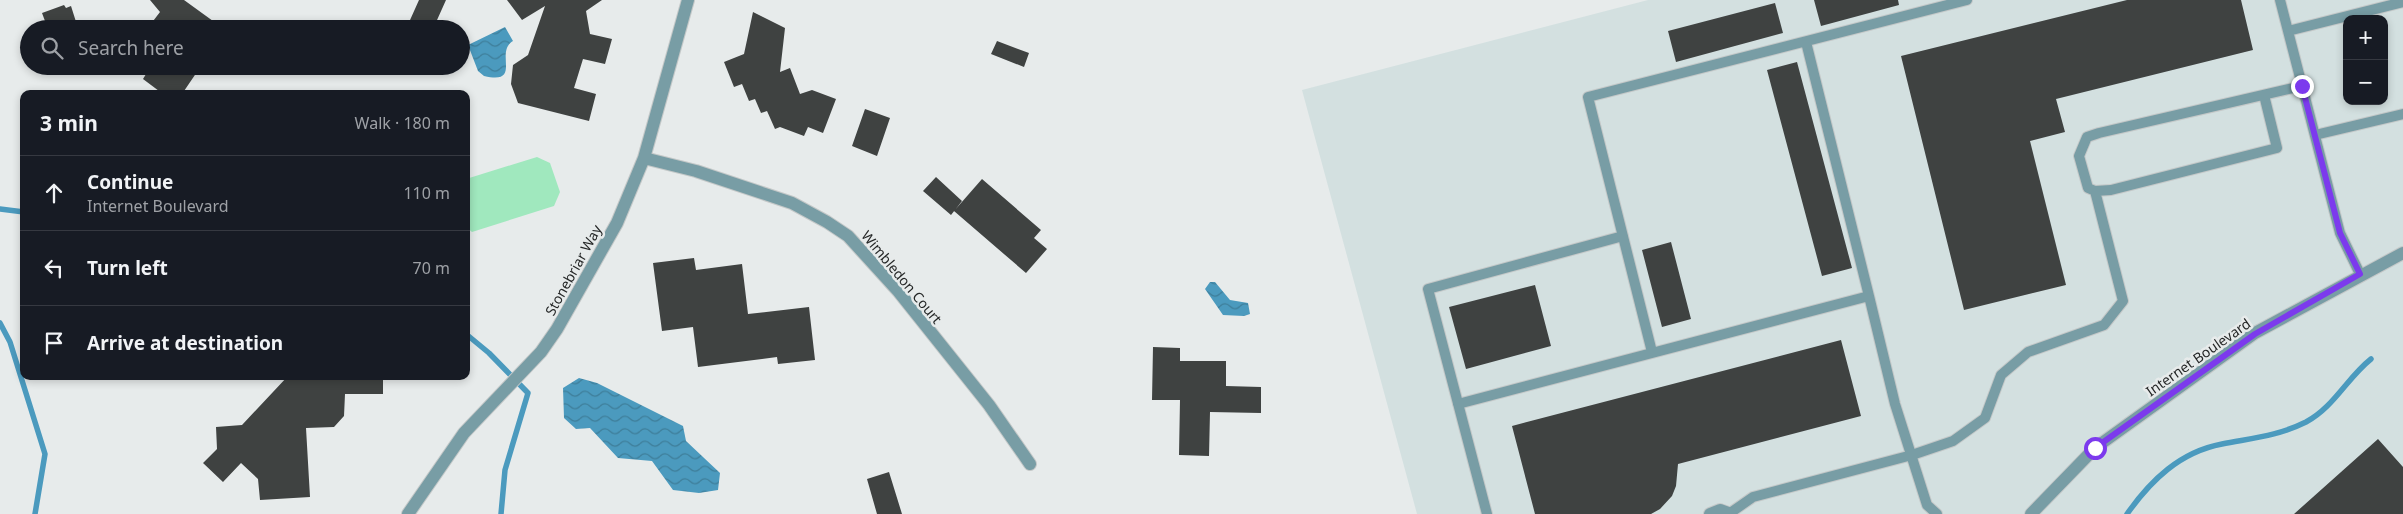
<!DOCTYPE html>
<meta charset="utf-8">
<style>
body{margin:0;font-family:"Noto Sans",sans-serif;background:#242831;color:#f1f3f6}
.controls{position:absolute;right:15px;top:15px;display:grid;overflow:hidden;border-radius:10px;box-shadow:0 2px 8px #0003}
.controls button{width:45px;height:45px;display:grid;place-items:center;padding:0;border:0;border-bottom:1px solid #363941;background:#171b24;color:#f1f3f6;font:25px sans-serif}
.stop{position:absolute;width:15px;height:15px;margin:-11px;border:4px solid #7c3aed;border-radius:50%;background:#fff}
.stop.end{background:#7c3aed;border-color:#fff;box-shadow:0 1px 5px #0008}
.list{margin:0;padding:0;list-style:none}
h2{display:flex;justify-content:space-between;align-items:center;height:65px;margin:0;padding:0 20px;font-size:21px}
h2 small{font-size:16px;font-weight:400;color:#9ea1a6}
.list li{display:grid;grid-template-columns:32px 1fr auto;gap:15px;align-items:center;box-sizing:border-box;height:75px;padding:0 20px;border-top:1px solid #363941}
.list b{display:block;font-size:19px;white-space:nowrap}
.list p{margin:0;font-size:16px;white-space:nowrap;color:#9ea1a6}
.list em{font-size:16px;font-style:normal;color:#9ea1a6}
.icon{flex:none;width:28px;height:28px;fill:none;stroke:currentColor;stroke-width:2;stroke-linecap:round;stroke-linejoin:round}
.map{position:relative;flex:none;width:2403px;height:514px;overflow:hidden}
.search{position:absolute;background:#171b24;box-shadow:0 2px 8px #0003;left:20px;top:20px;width:450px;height:55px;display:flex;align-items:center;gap:12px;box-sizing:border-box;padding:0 18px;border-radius:28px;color:#9ea1a6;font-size:19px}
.panel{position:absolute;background:#171b24;box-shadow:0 2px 8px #0003;left:20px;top:90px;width:450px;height:290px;border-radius:10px}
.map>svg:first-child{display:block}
</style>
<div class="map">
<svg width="2403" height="514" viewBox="0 0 2403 514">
<defs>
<pattern id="water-waves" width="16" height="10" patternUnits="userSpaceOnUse" patternTransform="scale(1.25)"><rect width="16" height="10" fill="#4b9abe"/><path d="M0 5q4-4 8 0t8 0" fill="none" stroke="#3e7e9a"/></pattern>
</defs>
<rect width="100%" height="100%" fill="#e7ebeb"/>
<!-- built -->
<path fill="#d3e0e0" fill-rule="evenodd" d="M1648,0h755v514h-986l-115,-424zM2347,19h37v82h-37z"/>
<!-- pitch -->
<path fill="#a0e8be" d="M537,157l13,6 10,29 -6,14 -82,26 -6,-5v-48z"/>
<!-- water -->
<path fill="url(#water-waves)" d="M505,27l8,14c-19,11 10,44 -29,35l-6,-5 -10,-26z
M1210,282h5l15,18 18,3 2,11 -6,2 -21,-1 -18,-26z
M579,378l18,5 86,43 3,15 34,32 -2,17 -19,3 -26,-3 -21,-29 -34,-3 -28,-30 -14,1 -12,-11 -1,-30z"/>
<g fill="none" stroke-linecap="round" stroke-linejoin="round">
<!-- stream -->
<path stroke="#4b9abe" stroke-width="5.5" d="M0,209l24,3
M0,323l10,19 35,112 -10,60
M466,334l23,19 39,40 -23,77 -4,44
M2127,514c24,-34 53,-62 95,-70 30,-6 56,-8 84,-22 28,-15 41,-44 65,-63"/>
</g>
<!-- building -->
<path fill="#3f4241" d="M150,0h34l40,29h-77l13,-17z
M419,0h27l-13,29h-27z
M507,0h95l-16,11 4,23 22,5 -7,25 -22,-5 -9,29 22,6 -7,27 -71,-18 -7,-19 2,-19 15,-10 17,-49 -23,14z
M1814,0h84l1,5 -78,21z
M2127,0h114l12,50 -197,49 9,33 -35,9 36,144 -102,25 -63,-254z
M1775,3l8,30 -107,29 -8,-31z
M64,5l2,3 5,-2 6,19 -12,4h-17l-6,-16z
M753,12l32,16 -5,44 10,-4 10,26 12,-4 24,9 -13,34 -15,-6 -4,9 -24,-9 -5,2 -8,-18 -6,2 -6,-14 -6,2 -7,-17 -8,3 -10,-25 20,-8z
M997,41l32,12 -5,14 -33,-13z
M1797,62l55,206 -30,8 -55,-206z
M151,66h50l-19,28h-19l-20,-15z
M865,109l25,9 -13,38 -25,-10z
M936,177l26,24 -11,14 -28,-24z
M982,179l59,51 -7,8 13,11 -21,24 -72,-62z
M1671,242l20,77 -29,8 -20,-77z
M694,258l2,12 46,-6 6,50 61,-7 6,53 -37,4 -1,-7 -79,10 -5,-40 -31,4 -9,-68z
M1535,285l16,61 -85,23 -17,-62z
M1841,340l20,76 -183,48 -2,22 -4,10 -12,13 -9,5h-116l-23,-88z
M1153,347l27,1v13h46v25l35,1v26l-51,-1 -1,44 -30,-1 1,-55h-28z
M288,376h95v18h-38l-1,22 -10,11 -28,1 4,69 -50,3 -2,-21 -17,-16 -18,19 -20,-19 14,-14 -1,-22 26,-2z
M2378,439l25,28v47h-109z
M889,472l13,42h-25l-10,-35z"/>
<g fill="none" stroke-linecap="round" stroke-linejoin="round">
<!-- lane casing -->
<g stroke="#c4c8c8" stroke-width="12">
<path id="lane" d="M2280,0l60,233 20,41
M2288,31l115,-29
M1806,42l63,254
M2264,95l13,53 -166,42 -16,1 -7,-3 -9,-32 8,-19 12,-4 203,-47
M2315,135l88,-21
M1652,352l-64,-255 379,-97
M1458,404l411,-108 26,108 32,101 10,9
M1730,513l23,-16 159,-42 41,-14 32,-23 16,-43 27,-23 76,-27 19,-24 -28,-110
M1487,514l-59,-225 195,-53"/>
</g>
<!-- street casing -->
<g stroke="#c4c8c8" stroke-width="14">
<path id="street" d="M644,158l52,13 96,32 35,19 21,14 50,55 91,114 41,59
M408,514l56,-81 77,-81 16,-23 60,-106 27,-65 44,-158
M1710,514l10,-4 11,4
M2031,514l64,-66 160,-115 148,-80"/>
</g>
<!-- lane -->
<use href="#lane" stroke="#789da5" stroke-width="10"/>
<!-- street -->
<use href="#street" stroke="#789da5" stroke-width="12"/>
</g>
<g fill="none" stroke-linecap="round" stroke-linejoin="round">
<!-- route -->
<path stroke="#7c3aed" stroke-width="6" d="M2095,448l160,-114 105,-60 -20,-41 -38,-147"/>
</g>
<g text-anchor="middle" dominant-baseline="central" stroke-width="5" stroke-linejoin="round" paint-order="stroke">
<!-- street labels -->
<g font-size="14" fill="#252727" stroke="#e7ebeb">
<text transform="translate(573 270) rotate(-61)">Stonebriar Way</text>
<text transform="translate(902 277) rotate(50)">Wimbledon Court</text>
<text transform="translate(2198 357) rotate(-35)">Internet Boulevard</text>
</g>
</g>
</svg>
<div class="controls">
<button>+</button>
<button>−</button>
</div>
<div class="stop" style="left:2095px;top:448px"></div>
<div class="stop end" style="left:2302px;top:86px"></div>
<div class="search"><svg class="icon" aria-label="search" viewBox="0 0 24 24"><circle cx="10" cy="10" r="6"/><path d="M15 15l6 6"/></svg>Search here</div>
<section class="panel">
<h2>3 min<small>Walk · 180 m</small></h2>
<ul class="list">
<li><svg class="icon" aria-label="ahead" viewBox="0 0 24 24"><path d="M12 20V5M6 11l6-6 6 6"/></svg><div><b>Continue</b><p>Internet Boulevard</p></div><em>110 m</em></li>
<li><svg class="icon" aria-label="left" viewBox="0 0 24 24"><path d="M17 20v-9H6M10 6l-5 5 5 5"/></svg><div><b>Turn left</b></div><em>70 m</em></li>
<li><svg class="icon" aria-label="arrive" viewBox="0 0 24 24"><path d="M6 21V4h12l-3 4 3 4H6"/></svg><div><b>Arrive at destination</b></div></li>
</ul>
</section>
</div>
